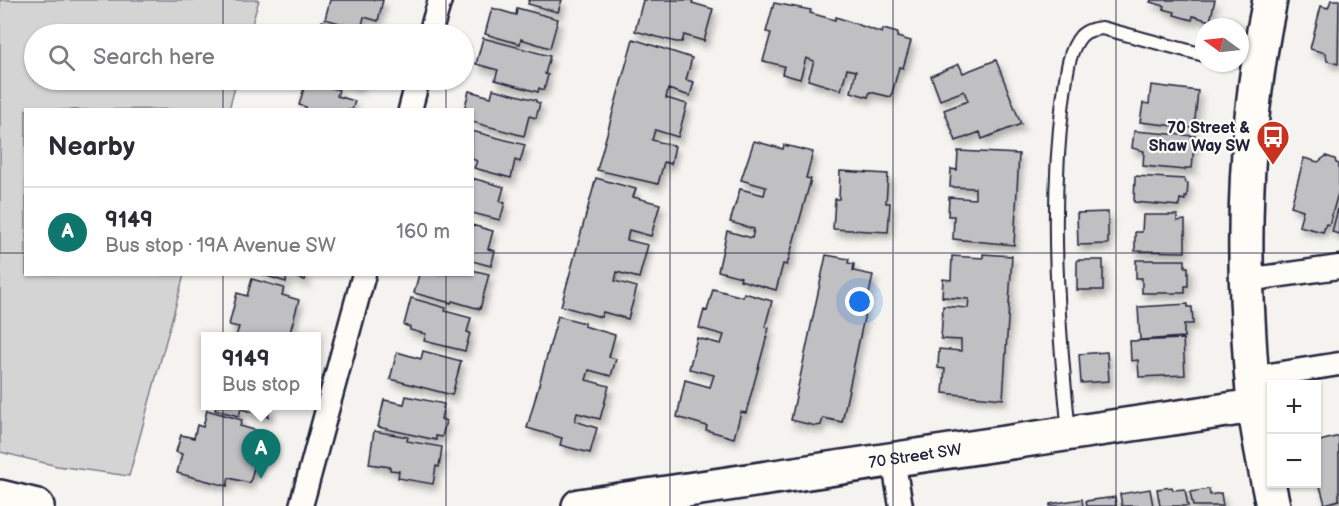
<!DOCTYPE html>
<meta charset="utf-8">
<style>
body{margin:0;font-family:"Balsamiq Sans",sans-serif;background:#f7f7f7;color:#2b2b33}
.controls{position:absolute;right:18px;bottom:18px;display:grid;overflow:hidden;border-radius:0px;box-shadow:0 2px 4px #0004}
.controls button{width:54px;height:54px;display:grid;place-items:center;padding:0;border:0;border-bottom:2px solid #e1e1e2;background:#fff;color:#2b2b33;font:30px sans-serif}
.compass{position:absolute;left:1195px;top:18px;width:54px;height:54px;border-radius:50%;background:#fff;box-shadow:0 2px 4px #0004;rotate:285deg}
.you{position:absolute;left:860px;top:302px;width:21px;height:21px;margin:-15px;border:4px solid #fff;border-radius:50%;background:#1a73e8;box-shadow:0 0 0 9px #1a73e833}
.badge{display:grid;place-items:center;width:39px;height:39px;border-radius:50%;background:#0f766e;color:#fff;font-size:20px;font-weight:700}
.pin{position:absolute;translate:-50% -50px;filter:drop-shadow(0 2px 3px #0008)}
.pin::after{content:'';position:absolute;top:32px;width:21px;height:18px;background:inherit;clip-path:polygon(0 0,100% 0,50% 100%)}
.popup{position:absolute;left:201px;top:332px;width:120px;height:78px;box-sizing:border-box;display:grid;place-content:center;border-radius:0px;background:#fff;filter:drop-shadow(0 2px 4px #0005);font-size:20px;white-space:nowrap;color:#7c7c81}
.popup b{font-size:22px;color:#2b2b33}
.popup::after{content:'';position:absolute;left:50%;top:100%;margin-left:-12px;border:12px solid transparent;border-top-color:#fff}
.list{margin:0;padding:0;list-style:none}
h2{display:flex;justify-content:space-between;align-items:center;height:78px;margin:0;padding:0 24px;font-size:26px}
h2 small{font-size:20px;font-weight:400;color:#7c7c81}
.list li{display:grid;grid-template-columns:39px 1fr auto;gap:18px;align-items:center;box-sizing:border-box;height:90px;padding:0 24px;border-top:2px solid #e1e1e2}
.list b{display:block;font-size:22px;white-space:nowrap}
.list p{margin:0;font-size:20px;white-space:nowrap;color:#7c7c81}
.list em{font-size:20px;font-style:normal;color:#7c7c81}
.icon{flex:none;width:33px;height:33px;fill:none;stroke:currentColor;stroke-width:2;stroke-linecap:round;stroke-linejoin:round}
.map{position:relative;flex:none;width:1339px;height:506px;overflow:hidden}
.search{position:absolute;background:#fff;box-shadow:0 2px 4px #0004;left:24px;top:24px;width:450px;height:66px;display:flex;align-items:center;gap:15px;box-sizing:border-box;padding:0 21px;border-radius:33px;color:#7c7c81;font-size:22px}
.panel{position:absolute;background:#fff;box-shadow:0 2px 4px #0004;left:24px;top:108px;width:450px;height:168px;border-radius:0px}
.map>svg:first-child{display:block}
</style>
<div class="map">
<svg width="1339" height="506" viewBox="0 0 1339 506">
<defs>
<filter id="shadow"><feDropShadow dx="3.5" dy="6" stdDeviation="3" flood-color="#0004"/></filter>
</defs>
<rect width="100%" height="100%" fill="#f4f3ef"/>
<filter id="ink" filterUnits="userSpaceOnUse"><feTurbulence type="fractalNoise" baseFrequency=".0167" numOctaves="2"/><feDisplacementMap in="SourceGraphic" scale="12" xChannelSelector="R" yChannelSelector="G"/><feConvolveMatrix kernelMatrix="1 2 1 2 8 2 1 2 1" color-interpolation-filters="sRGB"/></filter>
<g filter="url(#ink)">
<!-- green -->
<path fill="#d5d4d5" stroke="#7c7b88" stroke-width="1.5" d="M0,0h259l-10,34h-215v46h203l-8,29 -203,1v164l158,1 -55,201 -72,-10 -57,-14z"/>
<!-- building -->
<path fill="#c0bfc2" stroke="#22223b" stroke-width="1.5" filter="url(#shadow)" d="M330,0h53l-5,21 -14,-4 -3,12 -36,-10z
M529,0h33l-4,12 -30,-8z
M643,0h50l-1,3 21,6 -9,32 -20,-6 -2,7h-6l-41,-11z
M1151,0h64l-5,21 -17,-5 -1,4 -18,-5 1,-3 -12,-3 1,-3 -14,-4z
M1331,0h8l-1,64 -11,-3 -1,-8 -16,-4 11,-43 7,2z
M774,3l37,7 -1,3 25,7 1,-3 46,16 1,-4 15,4 -1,4 14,4 -8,27 -4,-1 -8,30 -21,-5 -2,5 -17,-5 5,-21 -9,-2 -6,21 -33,-10 6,-19 -8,-3 -6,21 -18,-5 2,-8 -21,-5 8,-28 -5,-1z
M492,8l24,7 1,-7 41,11 -8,29 -29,-9 -1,5 -35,-10z
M322,21l48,13h-52z
M483,38l67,18 -5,18 3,1 -4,15 -5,-2 -1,4 -43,-12 3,-10 -22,-6z
M633,39l59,19 -6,22 8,2 -4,14 -22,-7 -2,9 21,6 -9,33 -23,-7 -3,10 23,6 -4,18 -7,-2 -6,22 -61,-14z
M996,60l25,64 -39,15 -2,-7 -24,9 -12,-31 24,-9 -4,-10 -24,9 -9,-24 28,-12 4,9z
M333,80h28l-2,7z
M306,81l33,9 -2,6 18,5 -3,9h-46v-3l-7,-2z
M1151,85l47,6 -4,37 -54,-6 3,-19 6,1z
M493,89l43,11v2l4,1 -4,15 -7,-2 -5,20 -52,-14v-12h-8l5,-19 22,6z
M472,131l53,14 -5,17 -5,-2 -4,18 -37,-10 3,-7 -5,-2z
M1134,131l61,5 -3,32h-7v2l-42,-4 1,-15 -12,-3z
M754,141l29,8 1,-4 29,7 -7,26 5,1 -24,86 -4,-1 -7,26 -36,-10 1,-3 -23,-6 9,-40 25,7 2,-9 -24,-7 10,-33 24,6 2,-8 -25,-7z
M958,151l61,3 -5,91 -61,-6 1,-23h-6l1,-19 26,2v-11l-25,-1 1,-18 6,1z
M1326,156l9,3 1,4 3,1v26l-10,35 -3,-1 -3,8 -24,-6 4,-16 -12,-4 13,-48 14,4z
M840,171l48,3 -2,29h4l-2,29 -55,-3 2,-30h4z
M1135,176l50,3v4h3l-1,14h-2v3l-5,-1 -1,7 -45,-4z
M472,178l32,9 -4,14 5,2 -5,17 -28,-7z
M596,178l40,11 -3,8 27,7 -9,32 -22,-6 -2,10 21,5 -9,33 -22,-6 -2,9 22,6 -9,32 -25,-7 -2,5 -40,-11z
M1339,205v29l-7,-2z
M1108,212v32l-30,1 -1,-32z
M1143,215h34v6l8,-1v32l-50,-1v-19h7z
M472,225l21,6 -5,18 7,2 -4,15 -19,-5z
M983,254l29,2 -9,143 -60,-6 2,-24 -7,-1 1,-19 22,2v-11l-20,-1 2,-33 25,2 1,-9 -27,-2 1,-18 8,1 1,-24 31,2z
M826,255l23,4 -1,4 6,1 -1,7 20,4 -31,147 -19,-4 -2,7 -5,1 -25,-6z
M1077,260h26v30h-26z
M1136,260h49v7h3v19h-3v7h-43v-15h-6z
M472,270l17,4 -9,35 -28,-8 -1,2 -37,-10 5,-19h53z
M260,274h47l-2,6 -18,-5 -1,7z
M252,279l32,9 -2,7 17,5 -10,36h-53l3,-9 -10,-2 8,-32 10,3z
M713,289l30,8 1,-4 28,8 -7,26 4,1 -23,85 -5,-1 -7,26 -28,-8 1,-4 -30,-9 8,-37 25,7 4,-12 -25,-6 8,-31 24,6 3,-9 -25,-7 5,-18 3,1z
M411,298l35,10 -1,3 26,7 -4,14 3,1 -5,18 -41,-10 2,-7 -16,-4v-3l-6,-2z
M1188,304v3h4l1,17h-9v13l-44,3 -2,-33z
M558,316l27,7 -1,3 31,9 -6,22 7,2 -5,17 -22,-6 -3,10 23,6 -9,33 -23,-6 -2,8 22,7 -7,25 -30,-8 2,-7 -35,-10z
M1183,339l2,36 -46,2 -1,-17 -7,1 -1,-20z
M423,351l38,10 -9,34 -62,-16 7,-27 24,7z
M1107,352l2,29 -28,2 -2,-29z
M406,396l38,8 -3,15 5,2 -4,16 -6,-1v4l-58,-13 6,-27 20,4z
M216,406h55l-3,11 -27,-8 -2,7 -24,-6z
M207,410l35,10 -2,6 18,5 -6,24 5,1 -7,27 -21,-5 -2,8 -50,-13 5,-19 -6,-2 5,-17 13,3 3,-13 6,2z
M374,431l34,6 -1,4 35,6 -3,20 -3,-1 -3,18 -35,-6 1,-7 -9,-1v-3l-21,-3z
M1339,436v64l-14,4 -9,-32v-10l2,-1 -2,-19z
M1172,487l1,3 12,-1 3,17h-28l-3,-17z
M1150,489l3,17h-31l-2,-12z
M1209,489l1,6 11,-2 2,13h-30l-3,-14z
M1115,497l1,9h-29l-1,-5z
M1082,499l1,7h-33v-2z"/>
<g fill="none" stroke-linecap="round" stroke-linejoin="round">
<!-- lane casing -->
<g stroke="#22223b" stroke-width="16">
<path id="lane" d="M1069,433c-11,-111 -20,-221 -6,-332 3,-20 4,-49 18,-65 6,-6 13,-7 21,-8l102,27"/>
</g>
<!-- street casing -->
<g stroke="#22223b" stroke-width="27">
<path id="street" d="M430,34l10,-34
M410,110l8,-30
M1247,280l92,-13
M1252,378l87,-14
M893,459l8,47
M301,506l63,-232"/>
</g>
<!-- secondary casing -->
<g stroke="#22223b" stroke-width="38">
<g id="secondary">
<path d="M1270,0c-21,99 -27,198 -23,299 2,36 3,73 8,109 4,33 11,65 18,98"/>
<path d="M0,497l37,9"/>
<path id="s1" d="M579,506l675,-100"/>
</g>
</g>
<!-- lane -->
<use href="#lane" stroke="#fdfcf7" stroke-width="12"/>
<!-- street -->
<use href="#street" stroke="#fdfcf7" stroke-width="22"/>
<!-- secondary -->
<use href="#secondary" stroke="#fdfcf7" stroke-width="33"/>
</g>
</g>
<!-- grid -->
<path fill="none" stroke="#22223b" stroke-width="1.5" stroke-opacity="0.55" d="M223,0v34M446,0v34M670,0v506M893,0v506M1116,0v506M223,80v30M446,80v30M0,253h26M472,253h867M223,274v232M446,274v232"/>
<!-- icons -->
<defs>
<g id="bus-pin" transform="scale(1.725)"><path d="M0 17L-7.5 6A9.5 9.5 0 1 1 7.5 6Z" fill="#c8321e" stroke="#fdfcf7"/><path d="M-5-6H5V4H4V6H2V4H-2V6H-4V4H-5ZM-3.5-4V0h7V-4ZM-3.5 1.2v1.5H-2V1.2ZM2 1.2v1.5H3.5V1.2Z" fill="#fff"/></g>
</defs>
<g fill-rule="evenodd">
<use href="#bus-pin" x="1273" y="137"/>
</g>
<g text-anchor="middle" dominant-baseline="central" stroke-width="4.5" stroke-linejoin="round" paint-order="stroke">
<!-- poi labels -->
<g font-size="16" font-weight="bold" fill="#22223b" stroke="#fdfcf7" text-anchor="end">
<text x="1250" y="128">70 Street &amp;<tspan x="1250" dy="18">Shaw Way SW</tspan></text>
</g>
<!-- street labels -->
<g font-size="16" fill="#22223b" stroke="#fdfcf7">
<text stroke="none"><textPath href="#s1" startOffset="340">70 Street SW</textPath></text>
</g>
</g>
</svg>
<div class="controls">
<button>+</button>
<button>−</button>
</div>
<svg class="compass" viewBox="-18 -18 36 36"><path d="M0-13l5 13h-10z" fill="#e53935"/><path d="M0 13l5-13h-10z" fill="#7c7c81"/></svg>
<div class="you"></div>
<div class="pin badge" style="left:261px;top:479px">A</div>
<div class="popup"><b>9149</b>Bus stop</div>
<div class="search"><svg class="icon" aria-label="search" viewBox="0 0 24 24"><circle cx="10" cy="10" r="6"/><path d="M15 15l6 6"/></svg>Search here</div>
<section class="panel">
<h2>Nearby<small></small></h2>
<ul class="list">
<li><span class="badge">A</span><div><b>9149</b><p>Bus stop · 19A Avenue SW</p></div><em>160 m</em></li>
</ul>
</section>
</div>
